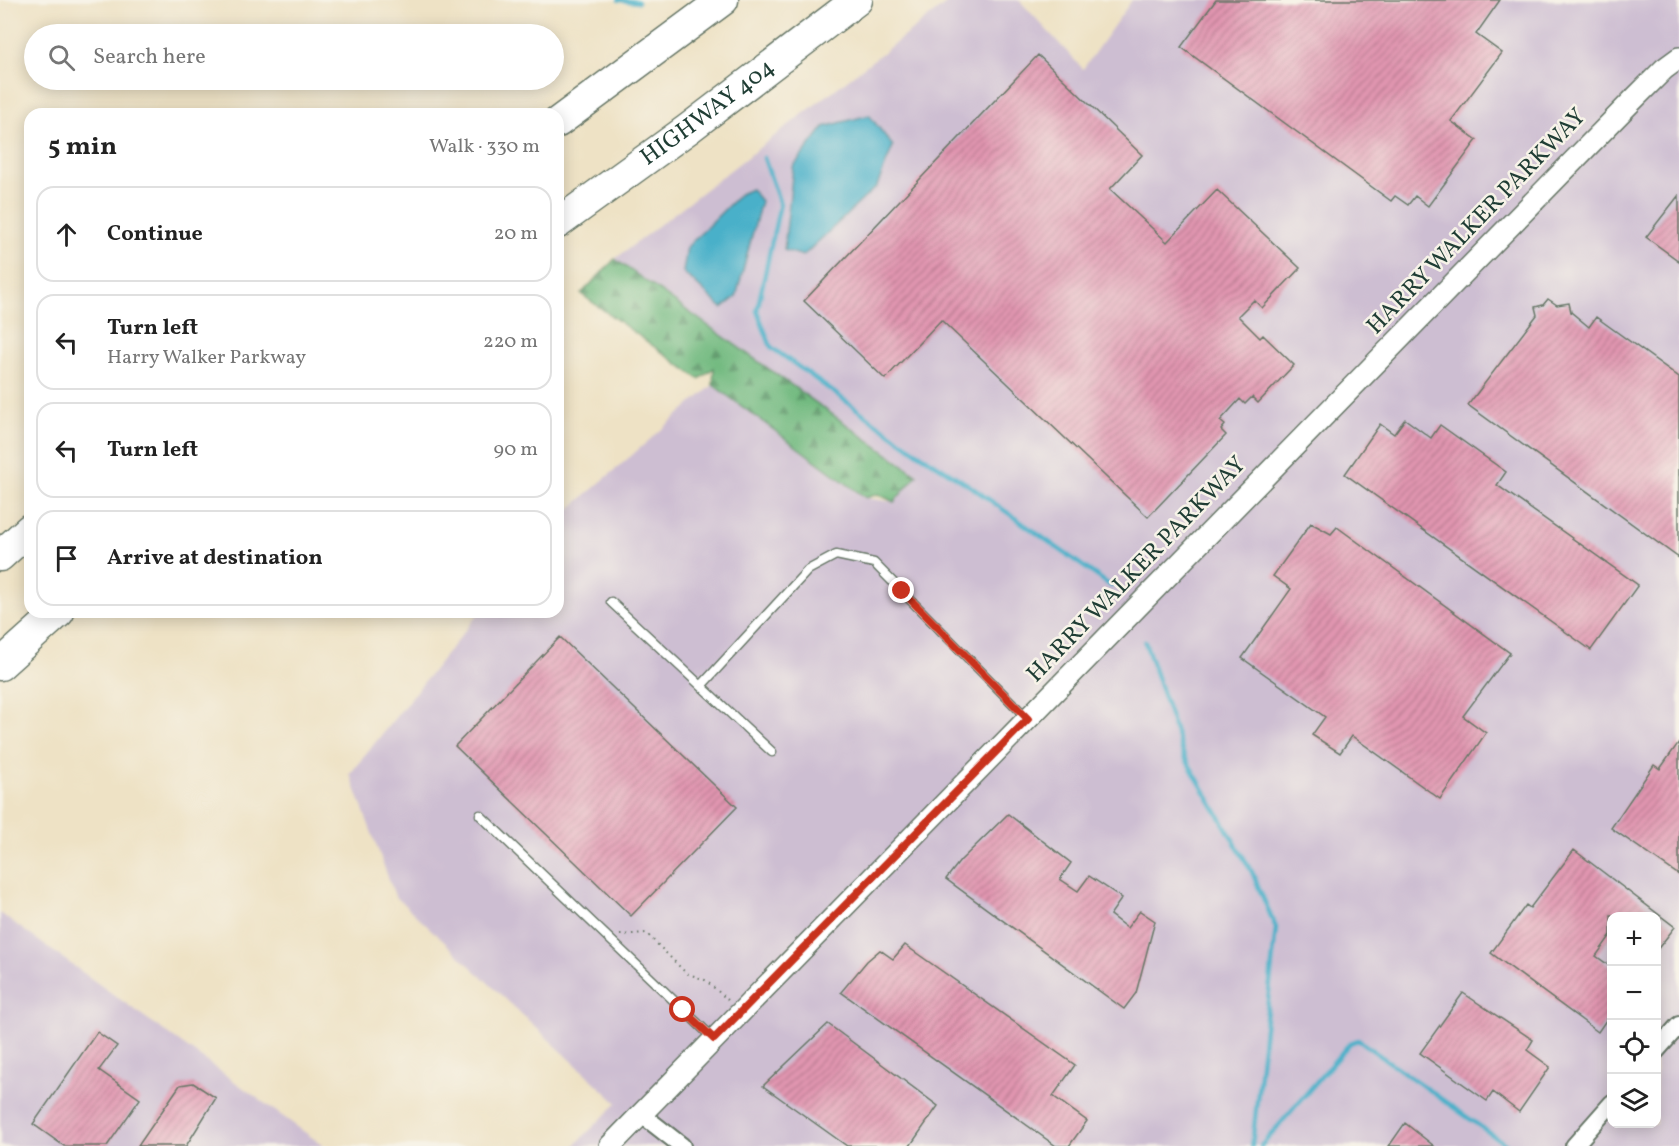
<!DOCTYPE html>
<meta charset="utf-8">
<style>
body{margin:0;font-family:Vollkorn,serif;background:#f2f2f2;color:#222}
.controls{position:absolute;right:18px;bottom:18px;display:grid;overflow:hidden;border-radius:12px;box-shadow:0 3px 15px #0003}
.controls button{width:54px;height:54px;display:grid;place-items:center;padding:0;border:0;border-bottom:2px solid #e0e0e0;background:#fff;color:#222;font:30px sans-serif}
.stop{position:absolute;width:18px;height:18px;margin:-14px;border:4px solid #c8321e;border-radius:50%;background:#fff}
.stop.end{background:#c8321e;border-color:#fff;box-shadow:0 2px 6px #0008}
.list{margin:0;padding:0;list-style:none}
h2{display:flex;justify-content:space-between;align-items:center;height:78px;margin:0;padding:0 24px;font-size:26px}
h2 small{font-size:20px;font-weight:400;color:#767676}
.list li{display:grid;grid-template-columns:39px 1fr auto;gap:18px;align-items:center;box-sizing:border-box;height:96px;margin:0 12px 12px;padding:0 12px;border:2px solid #e0e0e0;border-radius:18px}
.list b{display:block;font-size:22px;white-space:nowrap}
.list p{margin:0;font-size:20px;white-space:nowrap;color:#767676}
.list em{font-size:20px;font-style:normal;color:#767676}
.icon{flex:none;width:33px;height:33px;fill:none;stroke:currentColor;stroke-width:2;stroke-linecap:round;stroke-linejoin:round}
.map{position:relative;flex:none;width:1679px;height:1146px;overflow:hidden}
.search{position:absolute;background:#fff;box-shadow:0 3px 15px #0003;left:24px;top:24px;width:540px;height:66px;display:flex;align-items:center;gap:15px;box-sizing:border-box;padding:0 21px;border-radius:33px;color:#767676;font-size:22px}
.panel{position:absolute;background:#fff;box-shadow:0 3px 15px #0003;left:24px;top:108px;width:540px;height:510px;border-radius:18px}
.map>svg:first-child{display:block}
</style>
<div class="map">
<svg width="1679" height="1146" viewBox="0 0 1679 1146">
<defs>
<pattern id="forest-firs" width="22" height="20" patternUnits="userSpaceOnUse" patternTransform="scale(1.5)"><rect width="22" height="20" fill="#72ba80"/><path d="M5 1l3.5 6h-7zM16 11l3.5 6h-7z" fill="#5d986a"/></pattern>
<pattern id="building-hatch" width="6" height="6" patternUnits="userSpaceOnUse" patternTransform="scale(1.5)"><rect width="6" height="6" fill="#e195b0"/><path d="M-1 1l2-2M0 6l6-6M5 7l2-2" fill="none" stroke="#b67b90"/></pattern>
</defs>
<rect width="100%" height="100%" fill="#f7f3e8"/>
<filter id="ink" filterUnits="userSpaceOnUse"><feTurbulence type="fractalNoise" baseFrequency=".0167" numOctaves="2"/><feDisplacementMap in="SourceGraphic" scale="12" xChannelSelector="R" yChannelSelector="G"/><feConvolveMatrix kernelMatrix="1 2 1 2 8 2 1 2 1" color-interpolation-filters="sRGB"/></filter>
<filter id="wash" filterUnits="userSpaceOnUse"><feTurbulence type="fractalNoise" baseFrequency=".008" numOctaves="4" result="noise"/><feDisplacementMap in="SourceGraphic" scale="24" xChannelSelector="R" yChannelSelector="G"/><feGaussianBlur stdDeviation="1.35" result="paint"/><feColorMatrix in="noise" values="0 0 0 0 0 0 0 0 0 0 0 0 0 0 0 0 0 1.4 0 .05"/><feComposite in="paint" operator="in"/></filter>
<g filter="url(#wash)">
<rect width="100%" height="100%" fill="#eee2c5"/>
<!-- industrial -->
<path fill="#cdbed2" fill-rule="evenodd" d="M951,0h68l64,69 49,-69h547v1146h-1105l43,-43 -222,-207 -45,-122 130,-162h78v-93l155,-134 153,113 28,4 22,-27 -301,-216zM1612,916h44v208h-44z
M0,913l324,233h-324z"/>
<!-- forest -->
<path fill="url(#forest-firs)" stroke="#487c5a" stroke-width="1.5" d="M615,259l302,216 -23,27 -16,-8 -12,4 -153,-113 1,-17 -15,11 -118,-85z"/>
<!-- water -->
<path fill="#4ab0c9" stroke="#34767e" stroke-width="1.5" d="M869,115l24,31 -16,40 -74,70 -19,-6 9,-83 31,-40z
M751,189l10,12 -25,96 -14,11 -39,-36 4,-25 53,-53z"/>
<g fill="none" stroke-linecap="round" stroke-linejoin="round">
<!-- stream -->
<path stroke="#4ab0c9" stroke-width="4.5" d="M619,0l19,2
M764,158l16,46 -23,107 14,36 141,102 58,37 141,100
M1145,642l39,114 68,116 24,56 -24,218
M1261,1146l89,-103 8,-3 150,106"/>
</g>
<g id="blocks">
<!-- building -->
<path fill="url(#building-hatch)" d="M1216,0h284l-24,34 26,19 -51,68 26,19 -49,66 -13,-10 -7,9 -13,-9 -4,5 -210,-154z
M1038,55l104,100 -32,34 57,53 50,-52 83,78 -38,40 -8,-8 -16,16 22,22 3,-3 31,30 -36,38 -6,-6 -7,7 -5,-5 -20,22 5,4 -4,5 5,5 -78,82 -207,-197 -56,59 -81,-78z
M1679,195v66l-33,-24z
M1548,299l9,6 12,-2 2,9 18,15 7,-10 83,60v181l-211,-153 69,-90 -2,-8 8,-2z
M1405,419l26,19 9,-13 66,47 -9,13 141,100 -47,65 -246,-176 35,-50 14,10z
M1311,523l20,11 6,-7 173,126 -47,63 23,17 -46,66 -88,-63 -12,17 -28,-18 13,-18 -83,-59 49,-69 -18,-13z
M560,637l177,170 -106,109 -176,-170z
M1679,742v133l-68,-47 43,-63 6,4z
M1008,814l63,49 -11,16 18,12 11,-15 33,22 -12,17 17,13 13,-17 15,10 -19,72 -12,16 -178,-130 14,-18z
M1574,850l101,77 -19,24v-35h-45v19l-15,21 15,11v46l-13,19 -107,-79 35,-48 4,3z
M905,945l170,120 -22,31 34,25 -18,25h-13l-215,-154 26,-31 13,-11 13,9z
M1463,993l70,47 -6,10 23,17 -31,45 -26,-20 -6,9 -67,-48z
M828,1024l110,82 -28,40h-63l-84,-60z
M97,1032l20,14 -18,24 41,29 -33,47h-43l-31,-22z
M193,1083l23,15 -30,48h-48l42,-61z
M1405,1123l29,23h-45z"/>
</g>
</g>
<g filter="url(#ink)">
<use href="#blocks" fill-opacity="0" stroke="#677767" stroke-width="1.5"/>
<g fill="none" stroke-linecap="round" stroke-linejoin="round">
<!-- service casing -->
<g stroke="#677767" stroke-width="11">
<path id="service" d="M611,602l161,150
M701,686l107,-116 28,-15 38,8 153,155
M480,815l234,224"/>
</g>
<!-- minor casing -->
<g stroke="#677767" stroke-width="20">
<path id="minor" d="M1656,1051l23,-26
M641,1114l41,32
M1574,1146l38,-43"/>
</g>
<!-- tertiary casing -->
<g stroke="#677767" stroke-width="24">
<path id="tertiary" d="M610,1146l1022,-1045 32,-32 15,-11"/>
</g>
<!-- motorway casing -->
<g stroke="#677767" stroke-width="33">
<g id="motorway">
<path d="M558,122l165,-122"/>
<path id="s1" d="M558,223l130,-94 169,-129"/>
<path d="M0,556l30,-27"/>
<path d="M0,665l59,-53"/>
</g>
</g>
<!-- path -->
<path stroke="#677767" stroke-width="2" stroke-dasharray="1.5 4.5" stroke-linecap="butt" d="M620,935l26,-2 40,40 19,7 23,20"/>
<!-- service -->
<use href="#service" stroke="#fff" stroke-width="8"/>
<!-- minor -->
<use href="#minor" stroke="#fff" stroke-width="16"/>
<!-- tertiary -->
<use href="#tertiary" stroke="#fff" stroke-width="21"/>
<!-- motorway -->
<use href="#motorway" stroke="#fff" stroke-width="30"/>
</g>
</g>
<g fill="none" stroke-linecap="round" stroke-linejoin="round" filter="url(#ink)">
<!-- route -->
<path stroke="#c8321e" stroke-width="8" d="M683,1010l31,29 314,-320 -126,-128"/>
</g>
<g text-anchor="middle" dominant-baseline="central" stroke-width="5" stroke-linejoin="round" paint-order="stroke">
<!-- street labels -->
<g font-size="24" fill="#1f3d34" stroke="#f7f3e8">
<text stroke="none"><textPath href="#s1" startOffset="186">HIGHWAY 404</textPath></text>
<text transform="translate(1477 222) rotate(-46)">HARRY WALKER PARKWAY</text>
<text transform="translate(1137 570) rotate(-46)">HARRY WALKER PARKWAY</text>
</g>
</g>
</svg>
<div class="controls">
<button>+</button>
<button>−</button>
<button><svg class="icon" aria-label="locate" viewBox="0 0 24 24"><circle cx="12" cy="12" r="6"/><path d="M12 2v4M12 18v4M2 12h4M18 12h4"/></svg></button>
<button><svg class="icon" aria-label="layers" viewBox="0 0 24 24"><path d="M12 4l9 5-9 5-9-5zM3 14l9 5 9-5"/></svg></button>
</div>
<div class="stop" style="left:683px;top:1010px"></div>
<div class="stop end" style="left:902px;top:591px"></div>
<div class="search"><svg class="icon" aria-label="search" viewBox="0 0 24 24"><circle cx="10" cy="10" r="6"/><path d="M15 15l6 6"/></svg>Search here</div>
<section class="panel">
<h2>5 min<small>Walk · 330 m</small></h2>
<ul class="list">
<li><svg class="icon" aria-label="ahead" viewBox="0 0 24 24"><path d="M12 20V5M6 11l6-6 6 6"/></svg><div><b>Continue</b></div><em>20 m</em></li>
<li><svg class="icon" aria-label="left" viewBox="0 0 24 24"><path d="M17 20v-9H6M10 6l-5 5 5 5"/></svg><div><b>Turn left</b><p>Harry Walker Parkway</p></div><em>220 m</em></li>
<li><svg class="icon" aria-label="left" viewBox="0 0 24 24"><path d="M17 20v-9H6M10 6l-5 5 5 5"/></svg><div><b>Turn left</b></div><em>90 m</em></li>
<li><svg class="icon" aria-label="arrive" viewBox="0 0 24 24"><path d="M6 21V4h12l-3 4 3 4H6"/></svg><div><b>Arrive at destination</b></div></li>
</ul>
</section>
</div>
